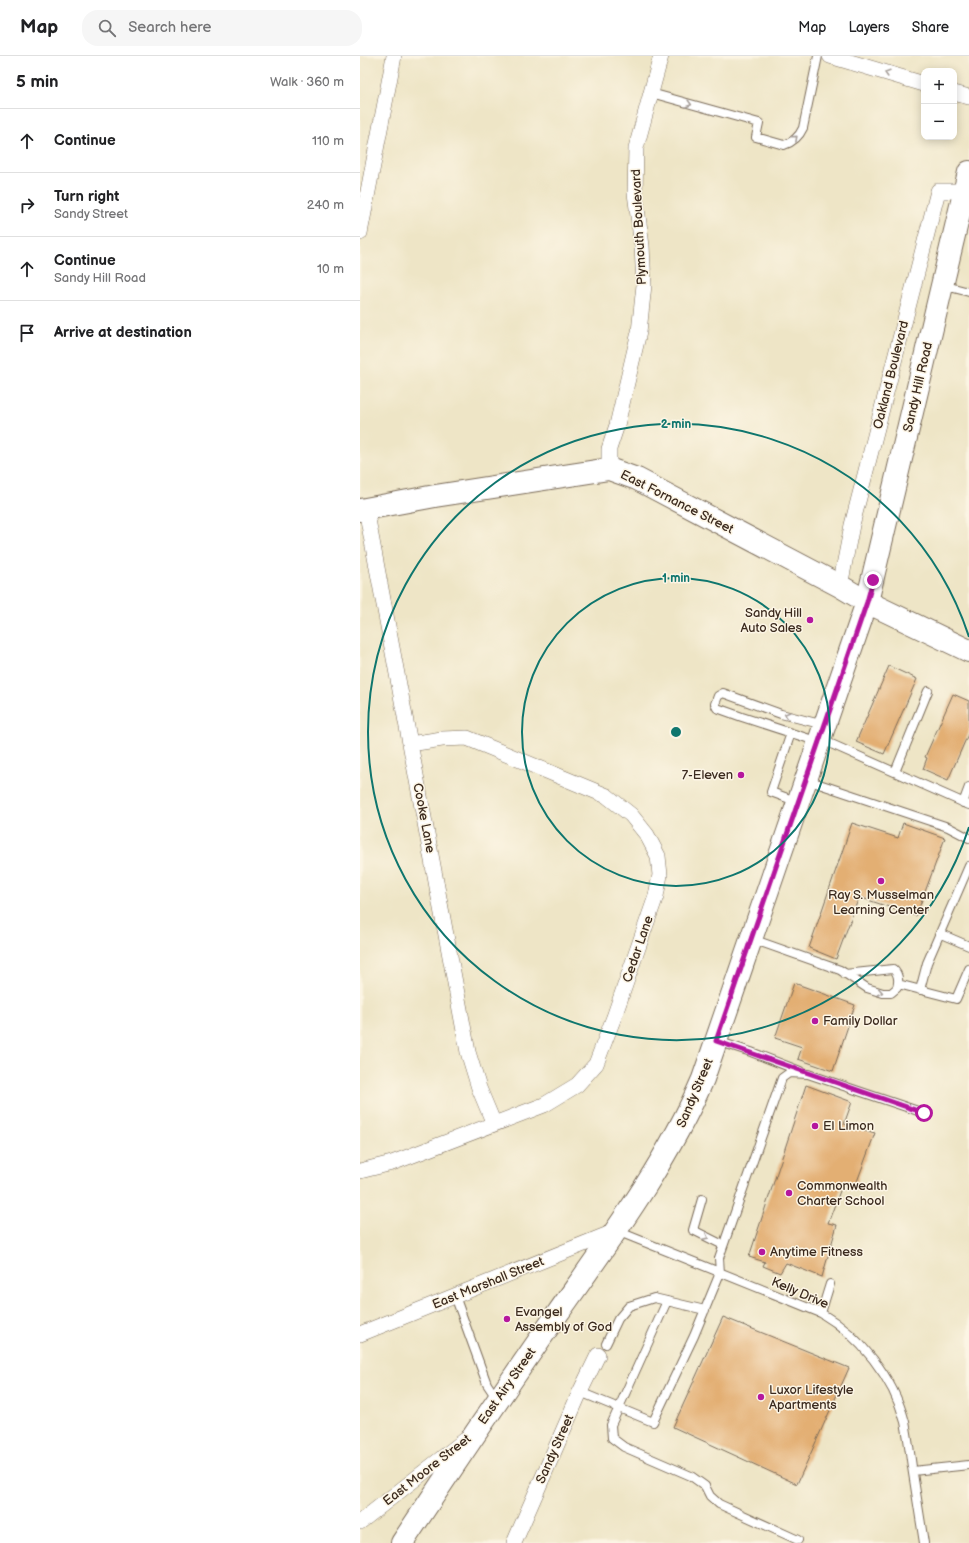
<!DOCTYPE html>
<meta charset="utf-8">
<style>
body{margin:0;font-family:"Balsamiq Sans",sans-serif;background:#f6f6f6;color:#202124}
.controls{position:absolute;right:12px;top:12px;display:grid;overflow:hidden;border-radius:8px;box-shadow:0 2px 10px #0003}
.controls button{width:36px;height:36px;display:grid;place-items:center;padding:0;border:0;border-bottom:1px solid #e0e0e0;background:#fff;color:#202124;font:20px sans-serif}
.stop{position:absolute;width:12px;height:12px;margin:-9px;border:3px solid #b5179e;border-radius:50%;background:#fff}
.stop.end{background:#b5179e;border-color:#fff;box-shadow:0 1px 4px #0008}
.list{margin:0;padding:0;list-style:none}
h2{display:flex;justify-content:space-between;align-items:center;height:52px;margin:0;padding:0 16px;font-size:17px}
h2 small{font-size:13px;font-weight:400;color:#757577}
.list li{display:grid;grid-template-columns:26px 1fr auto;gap:12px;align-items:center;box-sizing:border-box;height:64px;padding:0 16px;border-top:1px solid #e0e0e0}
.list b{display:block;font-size:15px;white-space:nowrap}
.list p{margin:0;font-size:13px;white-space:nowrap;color:#757577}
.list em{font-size:13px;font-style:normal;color:#757577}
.icon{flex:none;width:22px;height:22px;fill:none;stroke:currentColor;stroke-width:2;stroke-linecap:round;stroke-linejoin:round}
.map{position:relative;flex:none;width:609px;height:1487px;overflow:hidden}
header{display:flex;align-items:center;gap:24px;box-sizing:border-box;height:56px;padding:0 20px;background:#fff;border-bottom:1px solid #e0e0e0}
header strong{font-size:19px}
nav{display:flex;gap:22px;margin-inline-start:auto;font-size:14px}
.search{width:280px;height:36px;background:#f6f6f6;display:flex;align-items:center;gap:10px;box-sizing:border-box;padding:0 14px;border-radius:16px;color:#757577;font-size:15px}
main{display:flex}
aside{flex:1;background:#fff}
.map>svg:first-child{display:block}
</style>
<header>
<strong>Map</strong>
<div class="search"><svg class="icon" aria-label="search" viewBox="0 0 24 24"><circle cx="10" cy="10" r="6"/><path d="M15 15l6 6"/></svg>Search here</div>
<nav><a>Map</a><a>Layers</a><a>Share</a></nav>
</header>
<main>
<aside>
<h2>5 min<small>Walk · 360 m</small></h2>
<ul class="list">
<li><svg class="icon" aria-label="ahead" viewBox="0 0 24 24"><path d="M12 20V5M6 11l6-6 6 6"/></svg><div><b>Continue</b></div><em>110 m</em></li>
<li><svg class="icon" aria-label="right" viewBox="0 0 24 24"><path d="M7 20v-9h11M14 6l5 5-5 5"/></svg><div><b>Turn right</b><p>Sandy Street</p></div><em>240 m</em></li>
<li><svg class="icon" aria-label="ahead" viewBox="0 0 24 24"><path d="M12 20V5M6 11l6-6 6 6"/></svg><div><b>Continue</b><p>Sandy Hill Road</p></div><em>10 m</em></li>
<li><svg class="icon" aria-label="arrive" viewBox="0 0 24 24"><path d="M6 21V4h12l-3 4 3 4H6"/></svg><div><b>Arrive at destination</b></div></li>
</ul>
</aside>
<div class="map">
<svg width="609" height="1487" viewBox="0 0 609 1487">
<rect width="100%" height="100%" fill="#fcf5e5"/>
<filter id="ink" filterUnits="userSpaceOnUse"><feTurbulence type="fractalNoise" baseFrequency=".025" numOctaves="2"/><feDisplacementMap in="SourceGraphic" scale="8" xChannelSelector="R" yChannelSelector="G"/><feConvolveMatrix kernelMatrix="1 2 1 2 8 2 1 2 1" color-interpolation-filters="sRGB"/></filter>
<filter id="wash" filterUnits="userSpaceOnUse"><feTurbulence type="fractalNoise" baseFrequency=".012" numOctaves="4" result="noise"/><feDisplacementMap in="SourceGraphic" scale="16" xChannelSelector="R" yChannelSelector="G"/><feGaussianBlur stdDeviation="0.9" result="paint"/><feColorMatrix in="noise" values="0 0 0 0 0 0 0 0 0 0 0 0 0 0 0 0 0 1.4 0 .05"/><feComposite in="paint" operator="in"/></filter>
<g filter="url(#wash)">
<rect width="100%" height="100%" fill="#eee5c6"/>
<g id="blocks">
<!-- building -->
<path fill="#e3af73" d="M529,610l28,13 -33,75 -28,-12z
M593,638l16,7v31l-21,48 -25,-11 4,-11 -2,-1z
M492,767l46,15 5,-15 42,15 -29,78 -57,-19 -23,62 -27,-11z
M434,927l61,22 -22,66 -35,-12 4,-12 -27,-9z
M446,1029l46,17 -8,22 31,9 -20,54 -12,-4 -15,40 9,2 -15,52 -36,-14 -6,10 -17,-7 2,-4 -16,-5z
M363,1261l126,51 -52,116 -124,-57z"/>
</g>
</g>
<g filter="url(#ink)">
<use href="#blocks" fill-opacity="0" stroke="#7a6b59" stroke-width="1"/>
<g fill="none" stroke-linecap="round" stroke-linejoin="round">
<!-- lane casing -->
<g stroke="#7a6b59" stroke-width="10">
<path id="lane" d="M291,37l108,30 -3,14 28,8c9,-3 15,-8 19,-17l15,-72
M582,229l27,7
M431,677l-20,59 27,10
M460,683l149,66
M459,686l-77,-25 -25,-9 -2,-4 3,-8 5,-3 58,21 43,11
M535,716l33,-81
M447,724l141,47 21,11
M603,747l6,-16
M581,878l28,12
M392,883l88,31 27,18 16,5h8l6,-5c2,-7 2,-14 -4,-19l-48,5
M538,928l58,15 13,-30
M560,934l7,-27 42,-97
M357,985l34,11 49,19
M342,1143l-9,31 30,15
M257,1175l204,82c39,23 72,64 84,109 3,15 5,30 7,45 4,26 8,51 12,76
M95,1240l32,88 10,15
M307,1245l-56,124 1,13 12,9 67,29 14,10 5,10 9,8 79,36
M461,1257l9,-29
M246,1288l12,-25 11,-13 25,-8 51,12
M220,1336l73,30 41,-86 26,-63 -1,-15 63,-180 7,-5 19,1 116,39
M553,1415l56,-6"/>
</g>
<!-- street casing -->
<g stroke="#7a6b59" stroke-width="16">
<path id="street" d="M470,0l94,28
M594,37l15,4
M0,177l34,-177
M249,413v-20l8,-24 22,-93 5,-47 -2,-39 -7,-53 1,-45 25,-92
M6,453l102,543 11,36 15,36
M480,530l12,-61 86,-334h26
M0,1115l32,-8 152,-58 33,-20 19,-21 18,-47 42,-121 4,-21 -2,-19 -11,-21 -16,-20 -24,-19 -140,-58 -25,1 -32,5
M0,1278l256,-103
M0,1466l105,-82
M154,1487l66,-151 18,-37"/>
</g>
<!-- secondary casing -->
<g stroke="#7a6b59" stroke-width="24">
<path id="secondary" d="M0,454l75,-14 174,-27 28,10 203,107 27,16 102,49
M42,1487c51,-77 103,-154 156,-230 53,-75 109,-150 145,-234l164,-477 102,-430"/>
</g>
<!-- lane -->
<use href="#lane" stroke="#fff" stroke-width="8"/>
<!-- street -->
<use href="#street" stroke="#fff" stroke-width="15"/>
<!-- secondary -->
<use href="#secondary" stroke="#fff" stroke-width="22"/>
</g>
<!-- one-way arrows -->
<defs><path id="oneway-chevron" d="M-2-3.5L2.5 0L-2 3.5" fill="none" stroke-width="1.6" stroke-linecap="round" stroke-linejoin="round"/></defs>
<g stroke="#a79f9a">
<use href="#oneway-chevron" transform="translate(527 17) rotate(-163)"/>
<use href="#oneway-chevron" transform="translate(329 48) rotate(16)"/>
<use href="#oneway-chevron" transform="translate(435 82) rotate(-42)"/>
<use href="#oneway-chevron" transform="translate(427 659) rotate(-165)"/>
<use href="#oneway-chevron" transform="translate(520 936) rotate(12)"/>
<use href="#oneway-chevron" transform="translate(346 1181) rotate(27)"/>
</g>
</g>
<g fill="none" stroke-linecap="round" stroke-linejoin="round" filter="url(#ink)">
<!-- route -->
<path stroke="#b5179e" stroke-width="5" d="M513,524l-6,22 -151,439 208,72"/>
</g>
<!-- distance rings -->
<g fill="none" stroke="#0f766e" stroke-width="2">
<circle cx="316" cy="676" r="154"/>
<path d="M609 771A308 308 0 1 1 609 581"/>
</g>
<!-- markers -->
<g fill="#b5179e" stroke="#fcf5e5" stroke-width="1.5">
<circle cx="450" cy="564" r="4"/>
<circle cx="381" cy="719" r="4"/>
<circle cx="521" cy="825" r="4"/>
<circle cx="455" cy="965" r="4"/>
<circle cx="455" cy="1070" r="4"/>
<circle cx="429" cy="1137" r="4"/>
<circle cx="402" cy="1196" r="4"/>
<circle cx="147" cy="1263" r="4"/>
<circle cx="401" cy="1341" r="4"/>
</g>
<g text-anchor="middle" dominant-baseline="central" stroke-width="3" stroke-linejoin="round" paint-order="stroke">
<!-- street labels -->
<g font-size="13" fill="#3b2a1e" stroke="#fcf5e5">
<text transform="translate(279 171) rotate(-93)">Plymouth Boulevard</text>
<text transform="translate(531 319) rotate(-76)">Oakland Boulevard</text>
<text transform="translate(558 331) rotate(-77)">Sandy Hill Road</text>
<text transform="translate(317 446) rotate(27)">East Fornance Street</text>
<text transform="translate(64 762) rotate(79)">Cooke Lane</text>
<text transform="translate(278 893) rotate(-71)">Cedar Lane</text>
<text transform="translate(335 1037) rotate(-67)">Sandy Street</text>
<text transform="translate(128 1227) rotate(-22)">East Marshall Street</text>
<text transform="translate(440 1237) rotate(23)">Kelly Drive</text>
<text transform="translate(147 1330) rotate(-55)">East Airy Street</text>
<text transform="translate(195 1393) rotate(-66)">Sandy Street</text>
<text transform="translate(67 1414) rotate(-38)">East Moore Street</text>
</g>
<!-- poi labels -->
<g font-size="13" fill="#3b2a1e" stroke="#fcf5e5" text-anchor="start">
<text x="442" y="557" text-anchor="end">Sandy Hill<tspan x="442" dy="15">Auto Sales</tspan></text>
<text x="373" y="719" text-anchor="end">7-Eleven</text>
<text x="521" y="839" text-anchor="middle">Ray S. Musselman<tspan x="521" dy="15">Learning Center</tspan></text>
<text x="463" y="965">Family Dollar</text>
<text x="463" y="1070">El Limon</text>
<text x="437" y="1130">Commonwealth<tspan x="437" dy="15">Charter School</tspan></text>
<text x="410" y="1196">Anytime Fitness</text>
<text x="155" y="1256">Evangel<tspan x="155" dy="15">Assembly of God</tspan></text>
<text x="409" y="1334">Luxor Lifestyle<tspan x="409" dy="15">Apartments</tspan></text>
</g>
</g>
<circle cx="316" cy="676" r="6" fill="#0f766e" stroke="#fcf5e5" stroke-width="2"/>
<g font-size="12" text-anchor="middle" font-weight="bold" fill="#0f766e" stroke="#fcf5e5" stroke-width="3" stroke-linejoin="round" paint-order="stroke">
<text x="316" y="372">2 min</text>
<text x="316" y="526">1 min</text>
</g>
</svg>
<div class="controls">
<button>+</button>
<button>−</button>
</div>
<div class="stop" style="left:564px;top:1057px"></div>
<div class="stop end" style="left:513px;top:524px"></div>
</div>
</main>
